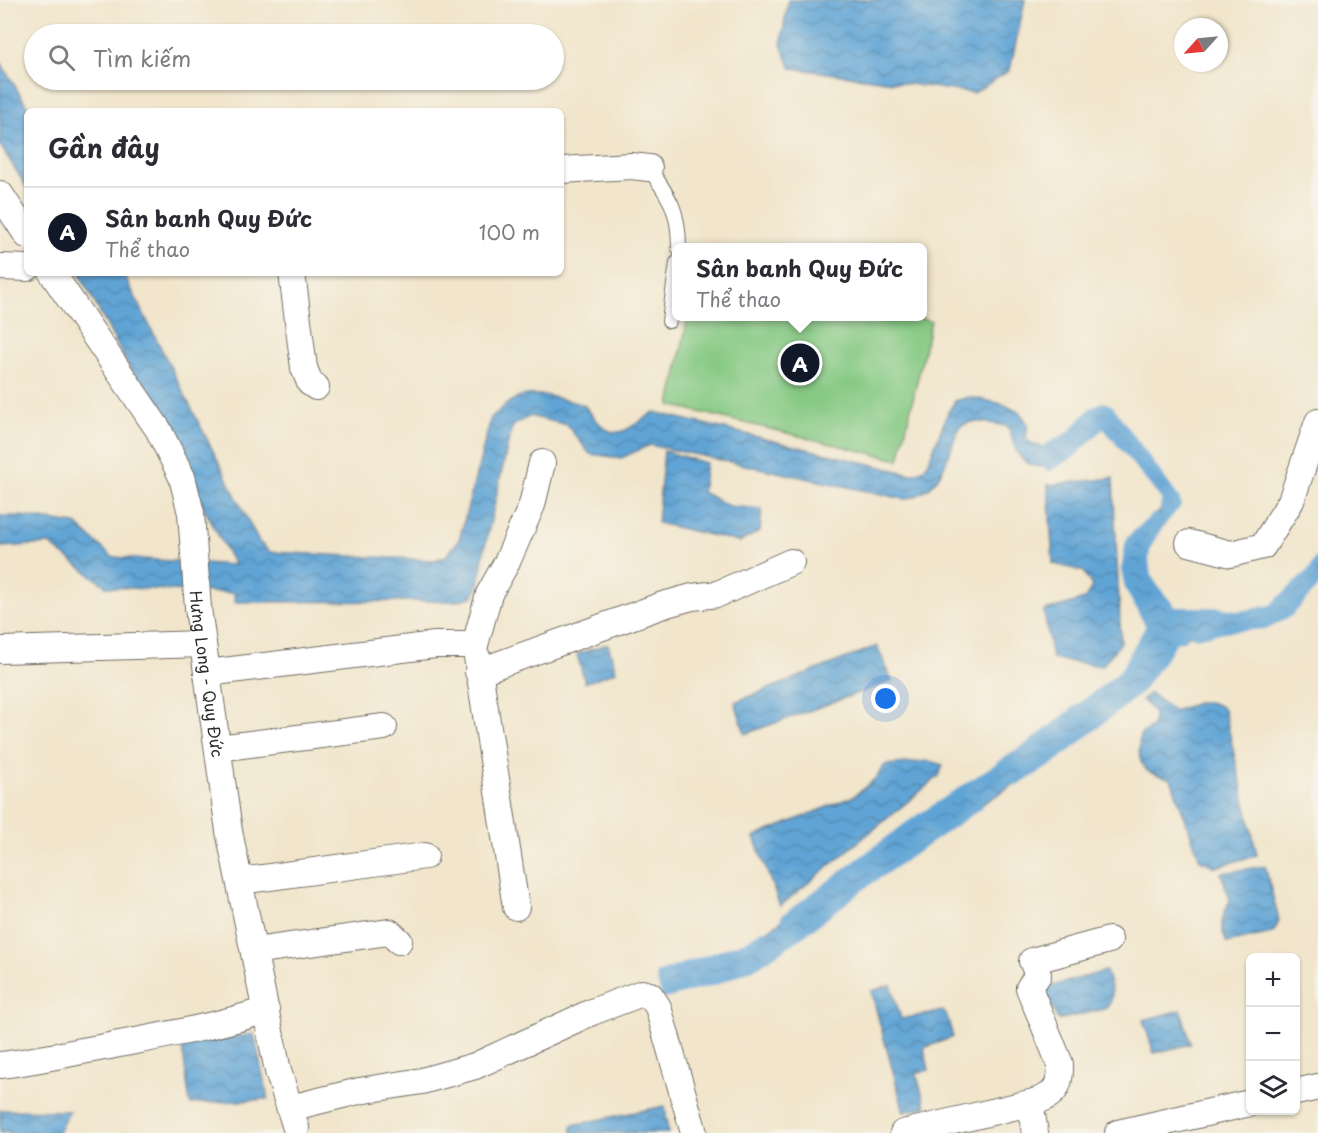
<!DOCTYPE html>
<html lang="vi">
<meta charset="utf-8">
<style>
body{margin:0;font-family:"Playpen Sans",sans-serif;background:#f7f7f7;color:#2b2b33}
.controls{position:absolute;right:18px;bottom:18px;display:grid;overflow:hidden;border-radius:9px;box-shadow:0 2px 4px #0004}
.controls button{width:54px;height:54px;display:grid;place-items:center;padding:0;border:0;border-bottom:2px solid #e1e1e2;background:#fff;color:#2b2b33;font:30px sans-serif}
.compass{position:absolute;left:1174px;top:18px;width:54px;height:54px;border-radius:50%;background:#fff;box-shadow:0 2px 4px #0004;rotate:243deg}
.you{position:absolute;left:886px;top:699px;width:21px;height:21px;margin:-15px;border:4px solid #fff;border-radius:50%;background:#1a73e8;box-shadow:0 0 0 9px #1a73e833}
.badge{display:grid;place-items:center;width:39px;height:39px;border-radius:50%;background:#111827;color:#fff;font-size:20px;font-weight:700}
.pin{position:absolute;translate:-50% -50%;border:3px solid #fff;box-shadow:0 2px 6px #0006}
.popup{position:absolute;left:672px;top:243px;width:255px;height:78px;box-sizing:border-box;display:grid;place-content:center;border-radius:9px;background:#fff;filter:drop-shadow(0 2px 4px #0005);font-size:20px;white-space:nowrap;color:#7c7c81}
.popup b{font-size:22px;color:#2b2b33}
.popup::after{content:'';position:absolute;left:50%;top:100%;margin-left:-12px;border:12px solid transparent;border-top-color:#fff}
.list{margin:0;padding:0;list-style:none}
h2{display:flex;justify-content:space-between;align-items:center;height:78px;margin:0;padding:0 24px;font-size:26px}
h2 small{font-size:20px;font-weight:400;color:#7c7c81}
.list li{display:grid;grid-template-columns:39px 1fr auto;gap:18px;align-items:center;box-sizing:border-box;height:90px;padding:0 24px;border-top:2px solid #e1e1e2}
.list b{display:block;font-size:22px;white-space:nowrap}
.list p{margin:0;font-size:20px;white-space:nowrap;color:#7c7c81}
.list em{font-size:20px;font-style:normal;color:#7c7c81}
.icon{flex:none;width:33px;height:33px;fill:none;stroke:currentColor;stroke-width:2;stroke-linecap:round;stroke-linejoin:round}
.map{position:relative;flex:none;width:1318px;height:1133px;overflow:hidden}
.search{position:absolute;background:#fff;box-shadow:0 2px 4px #0004;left:24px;top:24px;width:540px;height:66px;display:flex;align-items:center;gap:15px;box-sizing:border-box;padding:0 21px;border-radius:33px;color:#7c7c81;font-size:22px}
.panel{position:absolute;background:#fff;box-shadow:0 2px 4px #0004;left:24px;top:108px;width:540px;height:168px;border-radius:9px}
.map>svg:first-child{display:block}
</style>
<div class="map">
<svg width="1318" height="1133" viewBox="0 0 1318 1133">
<defs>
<pattern id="water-waves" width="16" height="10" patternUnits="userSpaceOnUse" patternTransform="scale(1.5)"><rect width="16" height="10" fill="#60a4d5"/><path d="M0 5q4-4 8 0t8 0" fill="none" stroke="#4f86ad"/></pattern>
</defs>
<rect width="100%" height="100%" fill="#f7f3e8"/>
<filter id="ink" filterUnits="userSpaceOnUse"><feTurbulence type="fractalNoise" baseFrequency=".0167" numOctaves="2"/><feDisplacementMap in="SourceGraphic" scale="12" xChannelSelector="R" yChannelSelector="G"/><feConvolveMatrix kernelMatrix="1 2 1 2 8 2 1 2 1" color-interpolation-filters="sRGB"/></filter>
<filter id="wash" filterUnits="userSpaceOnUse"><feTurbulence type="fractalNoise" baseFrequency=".008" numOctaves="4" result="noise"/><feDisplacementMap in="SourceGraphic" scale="24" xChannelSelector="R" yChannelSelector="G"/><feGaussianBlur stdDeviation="1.35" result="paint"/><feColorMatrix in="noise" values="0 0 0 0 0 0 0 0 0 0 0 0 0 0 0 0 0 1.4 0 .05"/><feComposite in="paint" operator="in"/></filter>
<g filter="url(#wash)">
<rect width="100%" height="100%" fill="#f1e5cb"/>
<!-- green -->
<path fill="#85c983" stroke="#587a57" stroke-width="1.5" d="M912,316l19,5 -32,139 -229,-55 18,-88z"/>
<!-- water -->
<path fill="url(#water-waves)" stroke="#466880" stroke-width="1.5" d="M788,0h237l-15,70 -36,23 -183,-25 -10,-23z
M0,61l30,50h-3v77l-27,-43z
M79,273h44l136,269 11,10 165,8 11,-4 13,-16 32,-122c9,-8 19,-19 31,-22 16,-5 46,5 62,9 30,39 32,32 70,7l257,62 12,-4 5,-7 20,-51 7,-11 14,-4 34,7 17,9 8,11 -2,15 8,6 11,3 26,-13 22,-24 10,-5 7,3 66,91 1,5c-18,20 -40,42 -29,71 4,12 18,25 26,35h43l24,4 31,-6 41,-38 5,-10v21l-29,31 -22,12 -43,3 -49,10 -36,52 -88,71 -89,56 -99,68 -64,50 -40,27 -45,19 -49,14 -5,-19 86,-31 44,-30 121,-91 123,-81 88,-68 28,-49 -21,-38 -4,-18 5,-30 34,-33 2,-8 -62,-76c-19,16 -54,62 -82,36 -10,-9 -8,-23 -15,-33 -16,-2 -37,-10 -49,3 -11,30 -17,65 -54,70l-254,-54 -29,13 -31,-4 -23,-29 -37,-9 -16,9 -3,5 -27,121 -5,33 -7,13 -16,4 -221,1 -1,-9 -127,-6 -58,-43 -49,3v-31h21l55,8 36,33 122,8z
M664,451l42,12 -4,29 26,14 34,3 -2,22 -20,11 -83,-19z
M1113,478l8,164 -19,24 -50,-7 -8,-48 41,-12 7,-13 -9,-15 -30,-7 -5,-79z
M608,644l8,27 -31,12 -8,-29z
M877,646l15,35 -147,53 -10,-32z
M1150,693l24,18c19,-6 32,-16 50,-2l33,146 -41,12 -16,-7 -29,-81c-7,-3 -16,-4 -23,-8 -11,-7 -9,-24 -8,-36l13,-9 1,-13 -12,-14z
M929,761l14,4 -4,11 -159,130 -26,-69 100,-41 22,-18 9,-13z
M1265,866l14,54 -3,8 -4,5 -45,10c-9,-20 -5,-25 3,-43l-9,-27z
M1106,971c4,14 12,29 -2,38l-46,11 -14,-32z
M891,985l10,34 42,-8 4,5 6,21 -29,11 5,22 -13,3 10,34 -22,5 -33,-121z
M1181,1010l10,34 -37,9 -11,-33z
M254,1034l14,65 -78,5 -8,-59z
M665,1106l3,27h-96v-8z
M0,1110h1l68,1 -11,22h-58z"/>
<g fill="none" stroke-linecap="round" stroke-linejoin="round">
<!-- stream -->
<path stroke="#60a4d5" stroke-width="8" d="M1164,507l2,-8 -62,-76 -32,31 -23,13 -4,-18 26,-14 22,-24 10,-5 7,3 66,91 1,5c-18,20 -40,42 -29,71 4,12 18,25 26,35h43l24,4 31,-6 41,-38 5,-10
M1195,634l29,-6 43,-3 22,-12 29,-31
M1016,782l35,-21 88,-71 36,-52 8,-1
M785,918l126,-94 123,-81 88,-68 28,-49 -21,-38 -4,-18 5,-30 24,-22
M763,934l-17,11 -86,31 5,19 50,-14 44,-19 40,-27 64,-50 115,-79"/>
</g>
</g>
<g filter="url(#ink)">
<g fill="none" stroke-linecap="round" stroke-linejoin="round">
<!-- lane casing -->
<g stroke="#706c63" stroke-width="16">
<path id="lane" d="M649,168c21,30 30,42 30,80
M669,321l8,-58"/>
</g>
<!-- street casing -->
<g stroke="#706c63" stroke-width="28">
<g id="street">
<path d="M561,170l70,-4 18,2"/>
<path d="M0,194l27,41"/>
<path d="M0,267l27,1"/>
<path id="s1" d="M52,273l106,156 24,48 9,36 7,95 31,223 49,240 18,57"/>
<path d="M292,273l12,95 6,15 6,4"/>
<path d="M1189,543l42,11 32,-8 28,-45 27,-79"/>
<path d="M0,650l203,-6"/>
<path d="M477,657l39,250"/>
<path d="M478,672l185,-67 29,-8 26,-3 73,-32"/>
<path d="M207,673l228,-28h40l14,-51 18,-32 25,-57 10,-42"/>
<path d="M218,748l166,-21"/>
<path d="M240,881l185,-25"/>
<path d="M254,951l135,-19 10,9"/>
<path d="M0,1065c35,-4 69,-12 104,-18 56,-11 107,-19 162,-37"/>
<path d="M1296,1092l22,-5"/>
<path d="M1030,1103c24,-6 31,-15 30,-39l-31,-76 9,-13 -6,-14 77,-21"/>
<path d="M290,1108l69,-17 63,-10 53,-15 117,-54 50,-19 8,2 8,12 36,126"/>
<path d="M903,1133l127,-30 5,30"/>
<path d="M1118,1133l132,-30"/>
</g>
</g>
<!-- lane -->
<use href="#lane" stroke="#fff" stroke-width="14"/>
<!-- street -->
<use href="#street" stroke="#fff" stroke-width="26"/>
</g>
</g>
<g text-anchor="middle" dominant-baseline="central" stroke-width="4.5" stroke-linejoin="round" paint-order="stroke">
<!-- street labels -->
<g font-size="16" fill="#2b2b2b" stroke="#f7f3e8">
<text stroke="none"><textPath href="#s1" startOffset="441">Hưng Long - Quy Đức</textPath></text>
</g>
</g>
</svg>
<div class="controls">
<button>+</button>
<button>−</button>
<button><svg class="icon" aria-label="layers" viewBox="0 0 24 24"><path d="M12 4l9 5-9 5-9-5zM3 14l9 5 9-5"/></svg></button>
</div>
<svg class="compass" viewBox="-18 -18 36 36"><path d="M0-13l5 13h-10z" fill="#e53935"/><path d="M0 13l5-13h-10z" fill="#7c7c81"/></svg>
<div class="you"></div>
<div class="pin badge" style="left:800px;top:363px">A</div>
<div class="popup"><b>Sân banh Quy Đức</b>Thể thao</div>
<div class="search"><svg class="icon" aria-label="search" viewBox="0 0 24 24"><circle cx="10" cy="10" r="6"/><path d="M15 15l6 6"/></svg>Tìm kiếm</div>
<section class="panel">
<h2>Gần đây<small></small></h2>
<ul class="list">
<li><span class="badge">A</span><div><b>Sân banh Quy Đức</b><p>Thể thao</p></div><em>100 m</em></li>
</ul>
</section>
</div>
